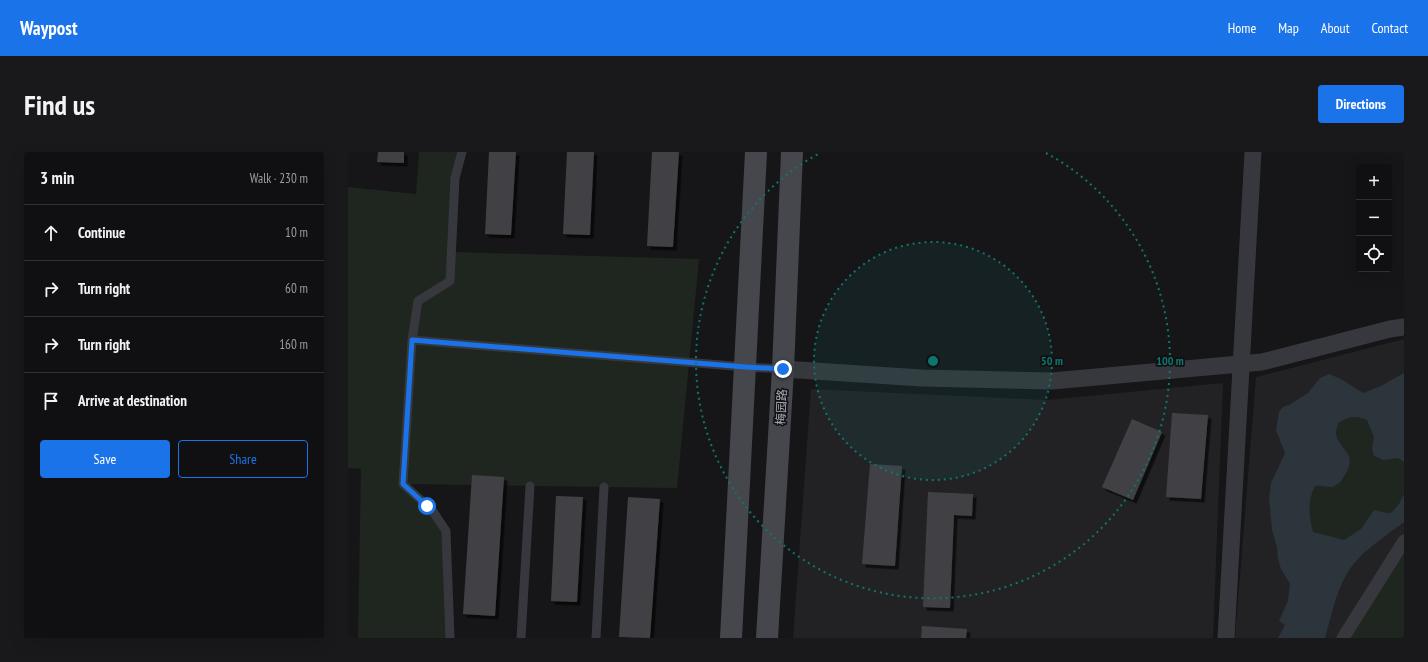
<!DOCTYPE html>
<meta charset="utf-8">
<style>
body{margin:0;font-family:"PT Sans Narrow","Noto Sans SC",sans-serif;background:#19191b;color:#f1f3f6}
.controls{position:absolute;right:12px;top:12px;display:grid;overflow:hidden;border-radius:4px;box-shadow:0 4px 16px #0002}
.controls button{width:36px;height:36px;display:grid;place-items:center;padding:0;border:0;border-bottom:1px solid #303032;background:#101012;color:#f1f3f6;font:20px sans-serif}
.stop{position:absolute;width:12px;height:12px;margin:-9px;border:3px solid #1a73e8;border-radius:50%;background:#fff}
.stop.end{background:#1a73e8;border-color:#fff;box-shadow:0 1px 4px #0008}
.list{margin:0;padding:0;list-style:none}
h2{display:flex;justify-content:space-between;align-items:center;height:52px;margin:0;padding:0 16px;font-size:17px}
h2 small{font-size:13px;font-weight:400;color:#9c9d9f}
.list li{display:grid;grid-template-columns:26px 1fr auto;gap:12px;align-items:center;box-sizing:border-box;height:56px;padding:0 16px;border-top:1px solid #303032}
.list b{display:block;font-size:15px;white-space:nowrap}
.list em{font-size:13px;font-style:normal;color:#9c9d9f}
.actions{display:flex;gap:8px;padding:12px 16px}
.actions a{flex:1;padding:9px 0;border:1px solid #1a73e8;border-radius:4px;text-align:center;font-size:14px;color:#1a73e8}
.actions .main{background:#1a73e8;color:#fff}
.icon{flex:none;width:22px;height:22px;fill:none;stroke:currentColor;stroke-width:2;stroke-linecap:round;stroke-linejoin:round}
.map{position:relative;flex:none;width:1056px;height:486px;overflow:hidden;border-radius:4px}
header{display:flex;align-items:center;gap:24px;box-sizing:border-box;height:56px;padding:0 20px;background:#1a73e8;color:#fff}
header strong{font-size:19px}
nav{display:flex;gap:22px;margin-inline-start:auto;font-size:14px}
.intro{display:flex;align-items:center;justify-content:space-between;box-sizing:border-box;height:96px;padding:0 24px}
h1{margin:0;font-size:28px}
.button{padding:10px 18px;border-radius:4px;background:#1a73e8;color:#fff;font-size:14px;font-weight:700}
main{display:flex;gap:24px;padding:0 24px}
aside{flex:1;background:#101012;border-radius:4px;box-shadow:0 4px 16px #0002}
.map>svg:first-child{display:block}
</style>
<header>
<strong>Waypost</strong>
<nav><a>Home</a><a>Map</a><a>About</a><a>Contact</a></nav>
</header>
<div class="intro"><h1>Find us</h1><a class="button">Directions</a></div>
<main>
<aside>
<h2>3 min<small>Walk · 230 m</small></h2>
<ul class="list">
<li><svg class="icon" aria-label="ahead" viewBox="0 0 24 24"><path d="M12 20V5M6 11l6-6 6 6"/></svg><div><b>Continue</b></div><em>10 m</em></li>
<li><svg class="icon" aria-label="right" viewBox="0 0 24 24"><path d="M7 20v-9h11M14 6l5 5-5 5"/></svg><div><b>Turn right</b></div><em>60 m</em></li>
<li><svg class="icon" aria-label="right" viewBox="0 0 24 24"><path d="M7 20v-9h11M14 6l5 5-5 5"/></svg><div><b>Turn right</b></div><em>160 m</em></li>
<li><svg class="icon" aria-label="arrive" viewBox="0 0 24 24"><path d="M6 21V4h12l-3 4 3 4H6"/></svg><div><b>Arrive at destination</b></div></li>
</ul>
<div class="actions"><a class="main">Save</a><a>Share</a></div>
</aside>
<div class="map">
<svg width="1056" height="486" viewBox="0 0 1056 486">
<defs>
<filter id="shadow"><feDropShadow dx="3.5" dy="3.5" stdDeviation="0" flood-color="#0009"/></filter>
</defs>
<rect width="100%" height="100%" fill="#161618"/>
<!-- built -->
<path fill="#222225" d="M1056,187v299h-169l21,-261z
M875,231l-10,255h-420l18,-249 235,11z"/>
<!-- green -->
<path fill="#1e261f" d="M71,0h43l-7,26 -3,74 247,7 -22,229 -273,-4 42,47 4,107h-92l3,-169 -13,-1v-281l68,7z
M999,265h11l9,3 7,17 -2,11 11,12 15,-2 6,4v32l-5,10 -8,9c-6,0 -11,-2 -17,-3l-13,19 -17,11 -31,-8c-4,-17 -7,-31 2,-46 5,-1 10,1 16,1 14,-2 22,-24 16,-36 -3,-7 -11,-10 -11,-19 0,-2 2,-6 2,-9z
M1056,389v97h-61z"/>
<!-- water -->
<path fill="#2c353c" d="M1056,221v89l-6,-4 -15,2 -9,-4 -2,-8 2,-11 -7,-17c-12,-5 -18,-4 -29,3 0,3 -2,7 -2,9 1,18 23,19 9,43 -3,6 -8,11 -14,12 -6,0 -10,-2 -16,-1 -8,15 -6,30 -2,46l31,8 17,-11 13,-19c6,1 11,3 17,3l8,-9 5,-10v28c-17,13 -38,26 -52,44 -15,20 -20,48 -27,72h-47l7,-13 -6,-4 9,-20 2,-17 -9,-15 -3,-10 -1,-12 -5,-17 -3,-31 2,-16 14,-30 -9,-23 3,-18 4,-5 6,-2 19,-12 12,-15 9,-4 12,5 22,14 18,-7z"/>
<!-- building -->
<path fill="#404145" filter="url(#shadow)" d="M30,0h26v11l-27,-1z
M141,0h27l-5,83 -26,-1z
M219,0h27l-4,83 -27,-1z
M304,0h27l-6,95 -26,-1z
M824,261l36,2 -7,84 -35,-2z
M784,267l30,13 -29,68 -31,-13z
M522,312l32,2 -7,100 -33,-2z
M124,323l32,2 -9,139 -32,-2z
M580,340l45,2 -1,22 -18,-1 -4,93 -27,-1z
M208,344l27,1 -6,105 -26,-1z
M280,345l32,2 -10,139 -31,-1z
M574,474l45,3 -1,9h-45z"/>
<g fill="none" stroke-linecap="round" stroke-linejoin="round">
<!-- service -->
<path stroke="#37383d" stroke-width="9" d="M114,0l-7,26 -5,103 -32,20 -6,39 334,27 37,2
M64,188l-9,144 29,26 14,21 4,107
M173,486l9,-152
M248,486l8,-151"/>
<!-- pedestrian -->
<path stroke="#37383d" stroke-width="13" d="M995,486l61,-97"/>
<!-- minor -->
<path stroke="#37383d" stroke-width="17" d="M435,217l139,9 130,3 210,-19 128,-33 14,-2
M878,486l27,-486"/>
<!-- secondary -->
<path stroke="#45474d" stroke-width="22" d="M383,486l25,-486
M419,486l16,-269 9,-217"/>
</g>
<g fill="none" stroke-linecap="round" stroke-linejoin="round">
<!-- route -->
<path stroke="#1a73e8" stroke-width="5" d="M79,354l-24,-22 9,-144 334,27 37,2"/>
</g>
<!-- distance rings -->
<circle cx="585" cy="209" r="119" fill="#0f766e" fill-opacity=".12"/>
<g fill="none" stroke="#0f766e" stroke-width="2" stroke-dasharray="2 4">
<circle cx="585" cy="209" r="119"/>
<path d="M698 1A237 237 0 1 1 472 1"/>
</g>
<g text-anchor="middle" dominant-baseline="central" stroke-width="3.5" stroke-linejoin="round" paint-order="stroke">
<!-- street labels -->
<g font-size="12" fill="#a8adb8" stroke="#111113">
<text transform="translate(433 255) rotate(-87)">梅园路</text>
</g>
</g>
<circle cx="585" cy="209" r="6" fill="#0f766e" stroke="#111113" stroke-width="2"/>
<g font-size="12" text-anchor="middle" font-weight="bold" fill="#0f766e" stroke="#111113" stroke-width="3.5" stroke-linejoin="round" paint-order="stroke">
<text x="704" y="213">50 m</text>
<text x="822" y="213">100 m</text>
</g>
</svg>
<div class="controls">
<button>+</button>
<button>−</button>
<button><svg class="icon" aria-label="locate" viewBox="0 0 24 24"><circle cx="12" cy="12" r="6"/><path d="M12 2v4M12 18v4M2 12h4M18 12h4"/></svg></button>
</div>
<div class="stop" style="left:79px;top:354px"></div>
<div class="stop end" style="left:435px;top:217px"></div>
</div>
</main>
